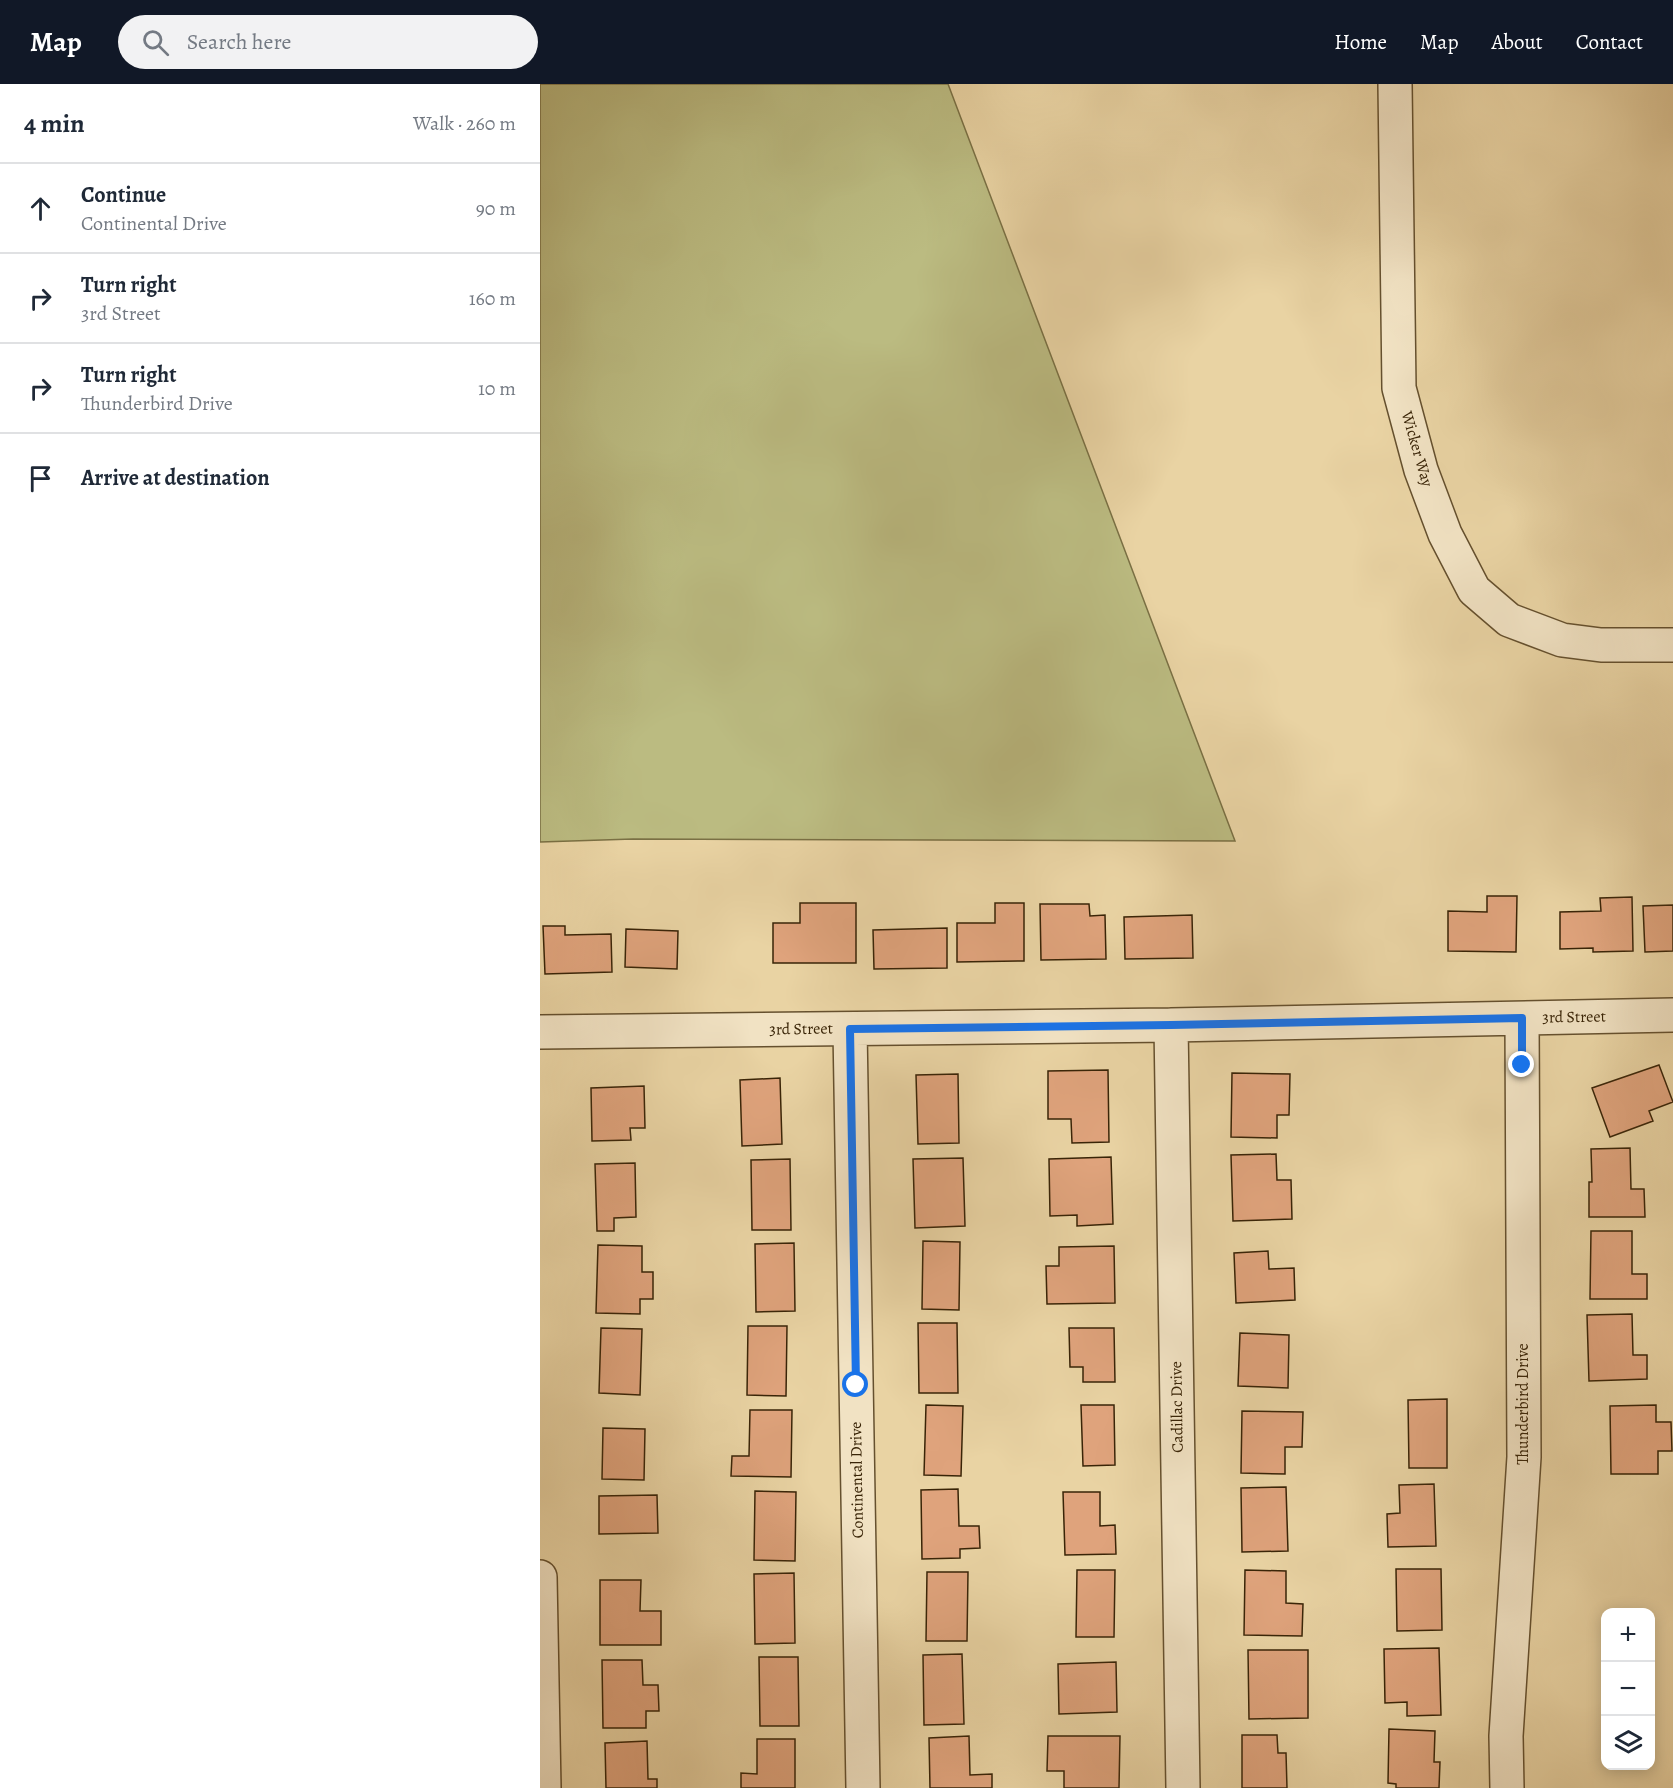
<!DOCTYPE html>
<meta charset="utf-8">
<style>
body{margin:0;font-family:Alegreya,serif;background:#f2f2f3;color:#1f2937}
.controls{position:absolute;right:18px;bottom:18px;display:grid;overflow:hidden;border-radius:12px;box-shadow:0 3px 15px #0003}
.controls button{width:54px;height:54px;display:grid;place-items:center;padding:0;border:0;border-bottom:2px solid #e0e1e3;background:#fff;color:#1f2937;font:30px sans-serif}
.stop{position:absolute;width:18px;height:18px;margin:-14px;border:4px solid #1a73e8;border-radius:50%;background:#fff}
.stop.end{background:#1a73e8;border-color:#fff;box-shadow:0 2px 6px #0008}
.list{margin:0;padding:0;list-style:none}
h2{display:flex;justify-content:space-between;align-items:center;height:78px;margin:0;padding:0 24px;font-size:26px}
h2 small{font-size:20px;font-weight:400;color:#747a83}
.list li{display:grid;grid-template-columns:39px 1fr auto;gap:18px;align-items:center;box-sizing:border-box;height:90px;padding:0 24px;border-top:2px solid #e0e1e3}
.list b{display:block;font-size:22px;white-space:nowrap}
.list p{margin:0;font-size:20px;white-space:nowrap;color:#747a83}
.list em{font-size:20px;font-style:normal;color:#747a83}
.icon{flex:none;width:33px;height:33px;fill:none;stroke:currentColor;stroke-width:2;stroke-linecap:round;stroke-linejoin:round}
.map{position:relative;flex:none;width:1133px;height:1704px;overflow:hidden}
header{display:flex;align-items:center;gap:36px;box-sizing:border-box;height:84px;padding:0 30px;background:#111827;color:#fff}
header strong{font-size:28px}
nav{display:flex;gap:33px;margin-inline-start:auto;font-size:21px}
.search{width:420px;height:54px;background:#f2f2f3;display:flex;align-items:center;gap:15px;box-sizing:border-box;padding:0 21px;border-radius:33px;color:#747a83;font-size:22px}
main{display:flex}
aside{flex:1;background:#fff}
.map>svg:first-child{display:block}
</style>
<header>
<strong>Map</strong>
<div class="search"><svg class="icon" aria-label="search" viewBox="0 0 24 24"><circle cx="10" cy="10" r="6"/><path d="M15 15l6 6"/></svg>Search here</div>
<nav><a>Home</a><a>Map</a><a>About</a><a>Contact</a></nav>
</header>
<main>
<aside>
<h2>4 min<small>Walk · 260 m</small></h2>
<ul class="list">
<li><svg class="icon" aria-label="ahead" viewBox="0 0 24 24"><path d="M12 20V5M6 11l6-6 6 6"/></svg><div><b>Continue</b><p>Continental Drive</p></div><em>90 m</em></li>
<li><svg class="icon" aria-label="right" viewBox="0 0 24 24"><path d="M7 20v-9h11M14 6l5 5-5 5"/></svg><div><b>Turn right</b><p>3rd Street</p></div><em>160 m</em></li>
<li><svg class="icon" aria-label="right" viewBox="0 0 24 24"><path d="M7 20v-9h11M14 6l5 5-5 5"/></svg><div><b>Turn right</b><p>Thunderbird Drive</p></div><em>10 m</em></li>
<li><svg class="icon" aria-label="arrive" viewBox="0 0 24 24"><path d="M6 21V4h12l-3 4 3 4H6"/></svg><div><b>Arrive at destination</b></div></li>
</ul>
</aside>
<div class="map">
<svg width="1133" height="1704" viewBox="0 0 1133 1704">
<rect width="100%" height="100%" fill="#e9d3a3"/>
<filter id="stains"><feTurbulence type="fractalNoise" baseFrequency=".00333" numOctaves="4"/><feColorMatrix values="0 0 0 0 .2 0 0 0 0 .09 0 0 0 0 .02 0 0 0 .5 -.17"/></filter>
<radialGradient id="worn" r=".72"><stop offset=".6" stop-color="#630" stop-opacity="0"/><stop offset="1" stop-color="#630" stop-opacity=".3"/></radialGradient>
<!-- green -->
<path fill="#bbbb81" stroke="#7a7044" stroke-width="1.5" d="M0,0h408l287,757 -602,-2 -93,3z"/>
<!-- building -->
<path fill="#dfa37c" stroke="#392407" stroke-width="1.5" d="M947,812h30l-1,56 -68,-1v-40l39,1z
M1092,813l1,54 -40,1v-4l-33,1v-37l41,-1 -1,-13z
M260,819h56v60h-83v-40h27z
M455,819h29v58l-67,1v-39h38z
M500,820h49l1,12 15,-1 1,44 -65,1z
M1133,821v46l-28,1 -2,-46z
M652,831l1,43 -68,1 -1,-42z
M3,842h22v9l46,-1 1,38 -67,2z
M407,844v40l-73,1 -1,-39z
M86,845l52,2 -1,38 -52,-2z
M1119,981l14,37 -24,9 4,10 -43,16 -18,-49z
M568,986l1,72 -37,1 -1,-24h-23v-48z
M692,989l58,1 -1,41h-12v23l-46,-1z
M418,990l1,69 -41,1 -2,-69z
M240,994l2,66 -40,2 -2,-66z
M104,1002l1,42h-15l1,12 -39,1 -1,-53z
M1090,1064l1,41h13l1,28h-56v-35h3l-1,-33z
M736,1070l1,26h14l1,39 -59,2 -2,-66z
M571,1073l2,67 -36,2v-11l-27,1 -1,-57z
M423,1074l2,68 -50,2 -2,-69z
M250,1075l1,71h-39l-1,-70z
M95,1079l1,54 -22,1v13h-17l-2,-67z
M1051,1147h41v43h15v25h-57z
M383,1157l37,1 -1,68 -37,-1z
M254,1159l1,68 -39,1 -1,-68z
M58,1161l44,1v26h11v27h-13v15l-44,-1z
M574,1162l1,57 -68,1 -1,-38h13v-19z
M728,1167l1,18 25,-1 1,32 -59,3 -2,-50z
M1092,1230l1,41h14v24l-58,2 -2,-66z
M378,1239h39l1,70h-39z
M208,1242h39l-1,70 -39,-1z
M61,1244l41,1 -2,66 -41,-2z
M529,1244h45l1,54h-32v-15h-13z
M700,1249l49,2 -1,53 -50,-2z
M907,1315v69h-38l-1,-68z
M386,1321l37,1 -2,70 -37,-1z
M541,1321h33l1,60 -32,1z
M1116,1321v17h15l1,29h-14v23h-47l-1,-68z
M210,1326h42l-1,67 -60,-1 1,-20h17z
M702,1327l61,1 -1,35h-17v27l-44,-1z
M63,1344l42,1 -1,51 -42,-1z
M894,1400l2,62 -48,1 -1,-33 13,-1 -1,-28z
M746,1403l2,64 -46,1 -1,-64z
M418,1405l1,37h20l1,22 -20,1v9l-38,1 -1,-69z
M215,1407l41,1 -1,69 -41,-1z
M523,1408h37v34l15,-1 1,29 -51,1z
M117,1411l1,38 -59,1v-38z
M856,1485h45l1,61 -45,1z
M537,1486h38l-1,67h-38z
M705,1486l41,1v32l17,1 -1,32 -58,-1z
M387,1488h41l-1,69h-41z
M254,1489l1,70 -40,1 -1,-70z
M60,1496h41l-1,31h21v34h-61z
M899,1564l2,67 -34,1v-14l-22,1 -1,-54z
M708,1566h60v68l-59,1z
M422,1570l2,70 -40,1 -1,-70z
M219,1573h39l1,69h-39z
M62,1576h40l1,25h15l1,26h-13v17h-43z
M576,1578l1,50 -58,2 -1,-50z
M849,1645l46,2 -1,31h6l-1,26h-43v-4l-8,-1z
M702,1651h35l1,18h8l1,35h-45z
M429,1652l1,39 22,-1v14h-62l-1,-50z
M508,1652h72l-1,52h-55v-17h-17z
M217,1655h38v49h-54v-15l16,1z
M107,1657l1,38h9v9h-51l-1,-45z"/>
<g fill="none" stroke-linecap="round" stroke-linejoin="round">
<!-- minor casing -->
<g stroke="#65502e" stroke-width="36">
<path id="minor" d="M855,0l4,304 22,82 24,64 29,56 35,30 53,20 39,5h72
M631,941l12,763
M310,945l13,759
M0,948l631,-7 502,-10
M0,1493l4,211
M967,1704l-1,-52 18,-279 -2,-438"/>
</g>
<!-- minor -->
<use href="#minor" stroke="#f1e2c3" stroke-width="33"/>
</g>
<g fill="none" stroke-linecap="round" stroke-linejoin="round">
<!-- route -->
<path stroke="#1a73e8" stroke-width="8" d="M316,1301l-6,-356 321,-4 351,-7v47"/>
</g>
<g text-anchor="middle" dominant-baseline="central" stroke-width="5" stroke-linejoin="round" paint-order="stroke">
<!-- street labels -->
<g font-size="16" fill="#392407" stroke="#f1e2c3">
<text transform="translate(877 365) rotate(74)">Wicker Way</text>
<text transform="translate(1034 933) rotate(-1)">3rd Street</text>
<text transform="translate(261 945) rotate(-1)">3rd Street</text>
<text transform="translate(983 1320) rotate(-90)">Thunderbird Drive</text>
<text transform="translate(637 1323) rotate(-91)">Cadillac Drive</text>
<text transform="translate(317 1396) rotate(-91)">Continental Drive</text>
</g>
</g>
<rect width="100%" height="100%" filter="url(#stains)"/>
<rect width="100%" height="100%" fill="url(#worn)"/>
</svg>
<div class="controls">
<button>+</button>
<button>−</button>
<button><svg class="icon" aria-label="layers" viewBox="0 0 24 24"><path d="M12 4l9 5-9 5-9-5zM3 14l9 5 9-5"/></svg></button>
</div>
<div class="stop" style="left:316px;top:1301px"></div>
<div class="stop end" style="left:982px;top:981px"></div>
</div>
</main>
